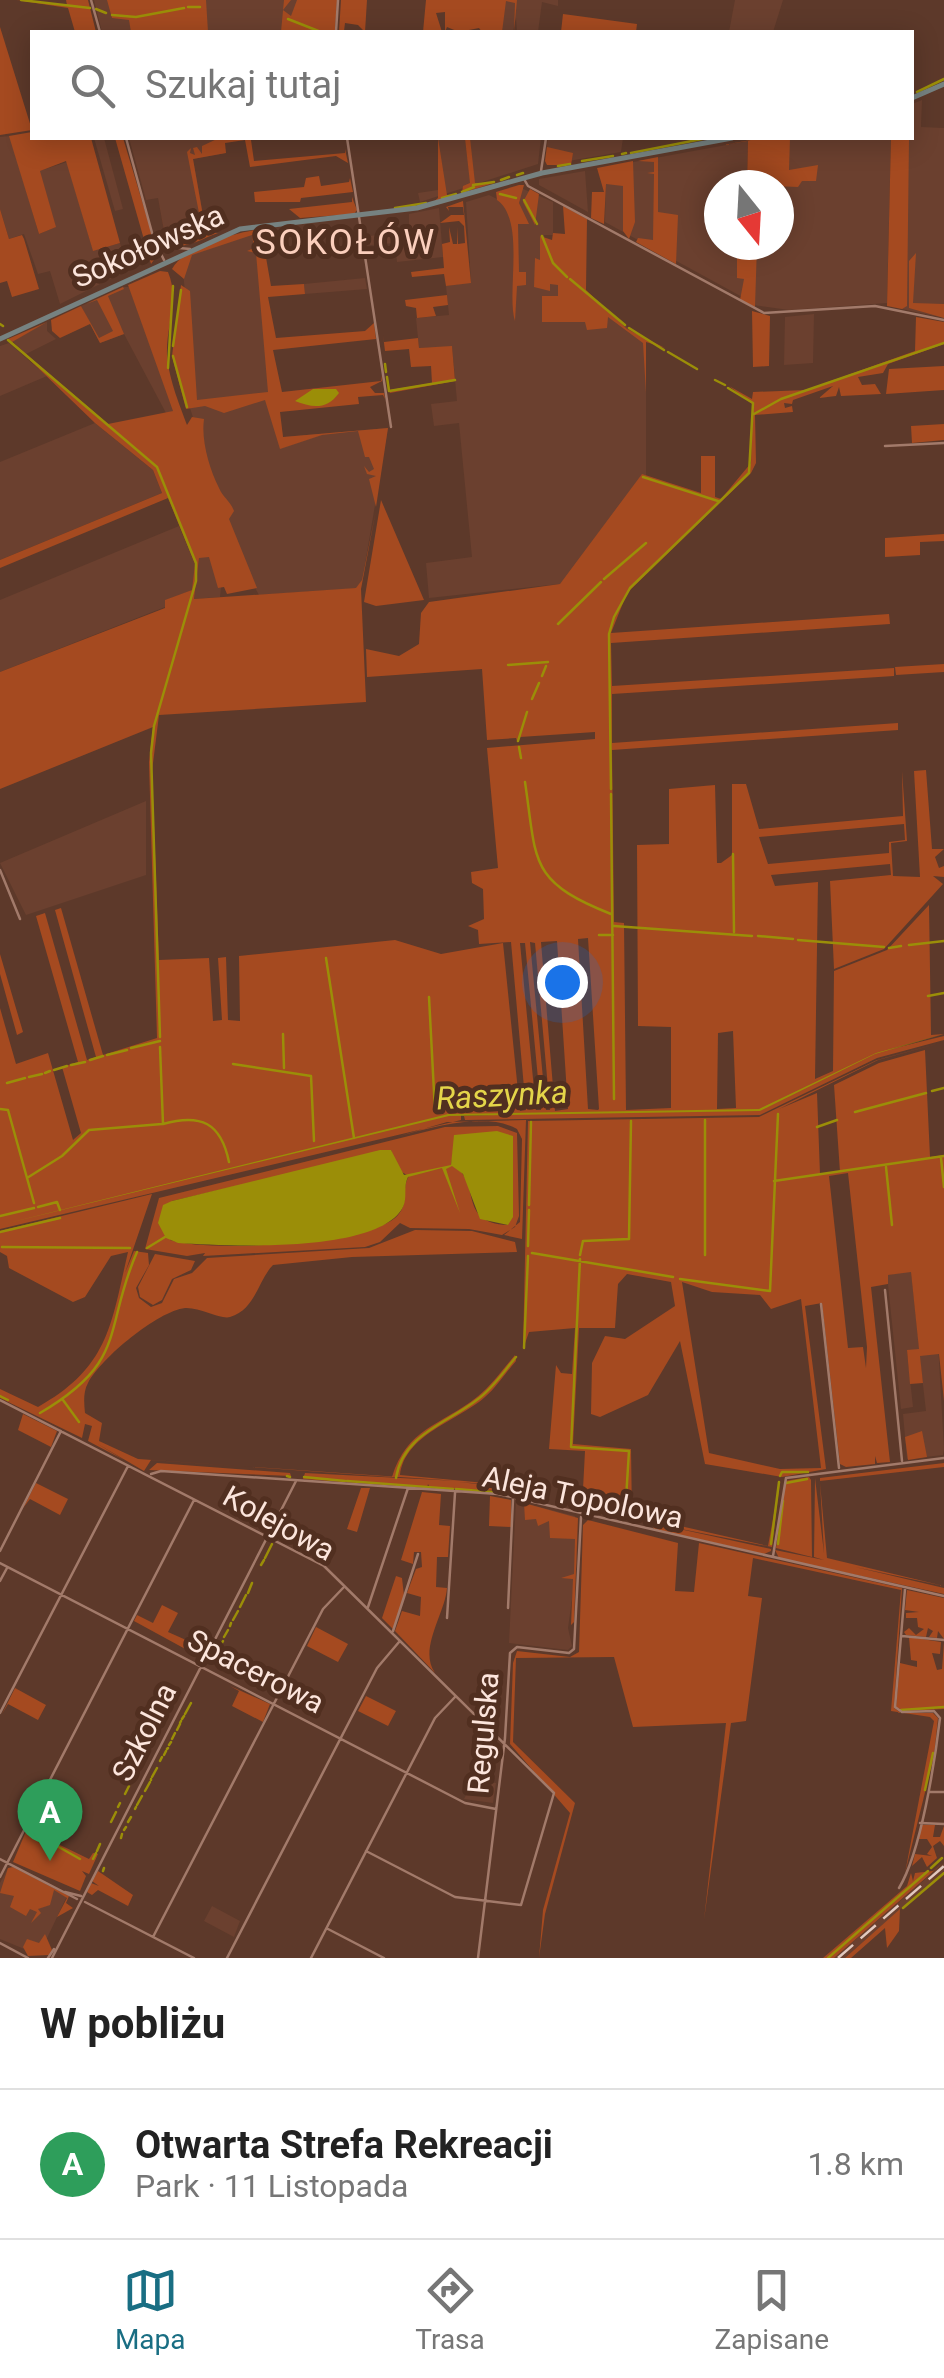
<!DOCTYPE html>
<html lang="pl">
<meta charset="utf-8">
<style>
body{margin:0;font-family:Roboto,sans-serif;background:#f6f6f6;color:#222}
.compass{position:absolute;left:704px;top:170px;width:90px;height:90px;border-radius:50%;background:#fff;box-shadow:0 5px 25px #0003;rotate:162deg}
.you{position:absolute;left:562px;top:982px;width:35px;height:35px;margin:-25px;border:8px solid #fff;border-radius:50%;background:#1a73e8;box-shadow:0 0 0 15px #1a73e833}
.badge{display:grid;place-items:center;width:65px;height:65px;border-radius:50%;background:#196e83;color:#fff;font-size:32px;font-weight:700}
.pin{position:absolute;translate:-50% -82px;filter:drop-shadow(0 2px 5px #0008)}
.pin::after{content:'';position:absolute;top:52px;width:35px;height:30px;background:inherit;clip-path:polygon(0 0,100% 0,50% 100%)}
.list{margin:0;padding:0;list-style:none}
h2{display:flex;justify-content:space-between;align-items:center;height:130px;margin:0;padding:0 40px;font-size:42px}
h2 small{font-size:32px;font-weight:400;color:#767676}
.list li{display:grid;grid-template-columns:65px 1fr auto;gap:30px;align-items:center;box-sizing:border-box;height:150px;padding:0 40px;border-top:2px solid #e0e0e0}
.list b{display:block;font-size:38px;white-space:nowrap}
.list p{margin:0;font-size:32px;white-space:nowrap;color:#767676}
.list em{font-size:32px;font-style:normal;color:#767676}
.icon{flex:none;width:55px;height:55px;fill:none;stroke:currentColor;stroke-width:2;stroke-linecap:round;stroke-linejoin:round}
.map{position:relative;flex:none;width:944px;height:1958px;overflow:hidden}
.search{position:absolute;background:#fff;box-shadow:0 5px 25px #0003;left:30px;right:30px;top:30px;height:110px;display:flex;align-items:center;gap:25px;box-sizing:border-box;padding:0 35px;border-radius:0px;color:#767676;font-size:38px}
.sheet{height:280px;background:#fff}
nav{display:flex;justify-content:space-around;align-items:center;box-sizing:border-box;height:140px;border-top:2px solid #e0e0e0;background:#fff;font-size:28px;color:#767676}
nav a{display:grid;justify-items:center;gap:5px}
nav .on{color:#196e83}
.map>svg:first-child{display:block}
</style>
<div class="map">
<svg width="944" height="1958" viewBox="0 0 944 1958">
<rect width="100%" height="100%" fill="#5d392a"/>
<!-- built -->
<path fill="#6b402f" d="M94,0h239l-2,32h-229z
M430,0h128v6l-16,-4 -4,30h-21l-1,-14 -3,14h-13l2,-29z
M735,0h48l-10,32h-44z
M922,100l-1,27 23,1v190l-42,-9 5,-171h5v-34z
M10,136l29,98 16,-7 -16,-56 28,-9 26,88 27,-7 8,27 -68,34 -10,-33 -12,3 -14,-40 -15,5 -9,-30v-72z
M94,138h10l19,71 -8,2z
M129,138h94l3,15 -33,6 14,77 -41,5 -8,-43 -12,2z
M438,138h103l-3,26 -118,38 -2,-9 20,-3z
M548,138h75l-2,14 -70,12 -5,-6z
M761,138h130l-4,165 -98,7 -36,-5 4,-60h22v-60z
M748,141l-1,44h-28v60h27v54l-141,-77 1,-55z
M585,171l3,41 -49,-27v-6z
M521,188l32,14v33h-9l6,26 96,82v133l-4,-1 -64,93 -18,16 -131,14 -3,-35 46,-6 -13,-134 -25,3 -3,-22 26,-3 -5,-54 -33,1 -3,-30 33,-3 -3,-29 25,-4 -5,-80 23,-7 8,4z
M439,208l4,49 -46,5 -2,-19 -25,2 -1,-9 40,-4v-18z
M254,232l29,205 105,-9 -27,160 -102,7 -20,-36 -49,-151 5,-1 -13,-148 42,-20z
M365,278l2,11 -62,5 -1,-10z
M123,287h6l45,124 -8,2 -42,-79 -24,9 -19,-37z
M814,314l-1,49 -29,2 1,-48z
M47,322v9l9,8 -30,15 -14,-13z
M9,343l38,33 -47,20v-50z
M95,423l58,47 9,23 -162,67v-98z
M179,526l16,38 -2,26 -27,10 -1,7 -165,65v-72z
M210,555l11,32 -1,10 -26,2 5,-42z
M146,801v74l-120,40 -26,-52z
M911,1271l8,74 19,-2 6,106 -1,6 -36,4 -4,-45 23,-3 -7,-61 -12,1 6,56 -12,2 -14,-134z
M516,1501l59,15 2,47 -9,65 4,18 -4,4 -59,-7z
M474,1780l22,3 -3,20 -29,-4z
M944,1863v8l-99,87h-11z
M8,1868l59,28 -28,59 -39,-16v-56z
M212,1906l28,15 -6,16 -30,-16z"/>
<!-- green -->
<path fill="#a54a20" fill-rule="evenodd" d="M16,0l51,5 -1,-5h22l8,32h-21l-7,-24z
M107,0h99l2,32h-77l-2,-12 -17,-2z
M284,0h7l-8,10 8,6 6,-16h40l-2,32h-54z
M341,0h26l-2,32 -7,-7 -13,-2 -1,8 8,1h-13z
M426,0h91l-3,32 1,-29 -9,-2 -4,31h-20l-3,-4 -20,4 -12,-5 -2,5v-20l-9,1 6,19h-19z
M563,14l74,10 -1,8h-75z
M0,27l32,103 -32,5z
M32,132v6h59l29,105 -27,8 -27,-90 -26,10 16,56 -17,7 -30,-98z
M115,138h8l35,116 -7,10z
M219,138l32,2 3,21 91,-8v-4l3,14 -12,-7 -86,11 -5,-27 -20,3 1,10 -33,6 13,74h12c-18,6 -36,20 -52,8l-8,-44 7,38 37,-7 -15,-76 4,-4 -1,5 5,2 -2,-7 4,-1 5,7v-8z
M438,138l9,57 11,-1 -26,9 6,-5z
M465,138h5l5,45h19l-32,10 1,-7 7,-3z
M548,138l-1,9 26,6 -2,12h-24l-2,-4z
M762,138h28l-1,32 29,-5 -2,16h-14l-4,6 -51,-2 1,-44 -25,4z
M891,138h18l-2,168 -5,3 -15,-3z
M658,157v55l20,3 -2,49 -40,-22 2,-4 15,2 1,-66 -7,-1 7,-1v-10l-16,-1z
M633,161l2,61 -6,17 -6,-8v-45l-17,-2 -2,40 -13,-6 1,-26h12l-7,-24z
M319,176l2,10 28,-4 1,-4 3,14 -52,6 -1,4h-45l-1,-10 50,-5 2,-9z
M519,185h5l-5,18 10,21h-11l1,48h7v13l-9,1 -2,35c-9,-28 11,-101 -18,-121l-1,-8z
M530,189l9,5 -4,31 -12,-23z
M352,197l5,13 -3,4 -54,4 -11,-9 63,-7z
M463,201l8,82 -25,3 -2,-12 -32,3 -1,-5 33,-4 -2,-24 8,-2 -1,-15 4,17h4v-17l1,17 7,-1 -1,-17 -5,-5 -19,2 11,-8h13l-1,-8h-15l1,4 -3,-4z
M563,206l24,13 -1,71 41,39 38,19 -19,-6v51l-3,-50 -35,-26 -1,11 -20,2 -2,-8h-43v-26h16v-11l-8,-1v7l-16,-4 1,-29 5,2v-24l12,4 1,-7 12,1z
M0,209l9,30 13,-4 2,4 15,50 -27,8 -5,-16 -7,2z
M261,229l10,57 33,-2 1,10 -37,3 8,41 89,-7 9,-8 2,16 -103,11 9,42 99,-11v-6l1,6 -12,6 5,6h9l1,6 -2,-4 -25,2 1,7 -79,8 3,25 105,-9 -12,79 -7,-28 7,-3 -9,-2 -3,-8 5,6 5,-3 -5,-12h-4l-7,-26 -36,4 -42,14 -15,-49 -41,13 -19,-7 -19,3 -14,-53 9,-71 9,6 7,109 71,-8 -12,-139 -9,-2 7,-3 -2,-13 -60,20 -8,24 -12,-10c12,-23 64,-36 89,-40z
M737,245h20l-2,62 -15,-7 4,-21 -7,-1z
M916,253l-3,50 31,1v14l-35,-10v-47z
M160,271l8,1c12,29 -2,52 -1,83 2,26 14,53 20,70l5,-8 12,2c-3,21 5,49 15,69 4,10 11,12 15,23l-5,8 28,69 -30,6 -3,-7 -6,1 -9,-31 -10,1 -5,41 162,-11 6,-8 14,-70 -15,79 5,113 -207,13 -7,56 7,189 50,-2 4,63 9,-1 -4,-62 8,-1 2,63 12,1 -1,-65 156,-16 46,14 62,-11 17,168 6,-1 -15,-168 -32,2 -1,-14 -10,-4 16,-7 -1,-30 -11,-6 -1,-11 27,-4 -11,-120 108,-9v-7l-75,5 -3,4 -1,-3 -29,2 -5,-71 -115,8 -1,-28 33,7 20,-12 2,-31 8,-11 131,-18 82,-110 59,19v-37h14v41l6,2 30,-36 1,-59 -23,-18 23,13 1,-7 53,-2 109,-39 1,-34 28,5v22l-56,20 -5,9 -25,4 4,8 13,-1 6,10 -40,2 -2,-9 -3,9 -17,2 14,-12 -40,14 -1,4 -8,-1 1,5 7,-2 1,6 -38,3 1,48 -5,10 -124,120 -16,40 278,-19 1,10 -279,19 1,43 282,-18v8l-282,18v49l286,-20v7l-286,20 2,172 10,1 2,187 45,-2v-81l-33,-1 -1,-181 32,-1v-55l46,-4 2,78h4l11,-8v-71h14l13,45 144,-13 -1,-45 5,70 -16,2 2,33 27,1 -6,-106 12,-1 6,79h12l-9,8 4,11 5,-2v11l-11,-1 10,8 -59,65 -50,20 -4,-88 61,-6 -1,-11 -119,11 4,11 43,-4 -3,197 18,-8 1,-100 53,-21 42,-45 2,130 13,-1 -57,16 57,-14v4l-67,18 -117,57 -295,5 -1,-4 28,-1 -31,-1v6l-461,109v-221l16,56 32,-11 25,87 8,-7 -19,-66 16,-5 -42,-146 9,-3 42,147 9,-3 -41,-147 6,-2 42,147 54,-17 -8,-276 4,-35 -153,62v-117l165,-64v-8l27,-10 3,-26 -27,-66 -168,70v-8l162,-67 -9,-23 -58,-47 -87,-84 39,-17 -35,20 96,82 65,-13 -45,-126zM904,824l1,16 -16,2v11l-121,11 -9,-27zM588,938l11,171 -1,1 -10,-1 -10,-170zM557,941l11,168 -13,2 -14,-169zM530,942l5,1 15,167h-4zM520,943h5l16,167h-5zM733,1031l3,77 -19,1 1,-76z
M123,287l1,2 -16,7 16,38 -24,9 -10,-19 -30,14 -8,-7 -1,-11 30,-14 18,32 14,-7 -16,-31 -11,4z
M447,295l1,10 -15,2 3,9 -19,2 -1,-10 -10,-2 -1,-6z
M752,311l18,5 -1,50 -16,1z
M383,335l1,7 34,-4 1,10 33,-2 3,35 -65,12 -3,-17 3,14 42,-7 -1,-17 -20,1 -2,-18 -24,2z
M944,366v24l-58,4 3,-25z
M944,424v16l-32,3 -1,-17z
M381,500l43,100 -48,6 -12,-4z
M944,534v7l-24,1v13l-35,2v-19z
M944,664v8l-48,3 -1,-8z
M0,954l23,78 -6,3 -17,-61z
M944,1042l-66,18 -99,49 38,-16 3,81 20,-2 -6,-87 45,-22 46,-13 5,107 14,-2v246l-5,-47 -19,2 3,27 -13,1 -3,-34 12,-1 -8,-77 -23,3v9l-17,3 19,175 -13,1 -2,-7v8l-29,3 -6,-3 -18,-161 -17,3 21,163 -44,8 -77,-13 -25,-123 -32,54 -48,22 -9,-3 1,-51 13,-27 20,3 50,-33 -4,-24 -44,-8 -9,10 -3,44h-36l-6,116 58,5 1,66 136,31 12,-65 -8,66 -202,-40 12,1 3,-57 -36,-2 7,-84 5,8 11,1 3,-46 -46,4 -6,17 5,-228 231,-4 118,-57zM848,1173l19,174 -1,21 -3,-21 -15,1 -19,-172zM682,1282l30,10 48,3 11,14 30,-10 20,169 -41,1 -71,-16z
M526,1120l-4,119 -18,-4 16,-13 2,-83 -5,-10c-32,-18 -87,-1 -121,8l51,-15z
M445,1127l53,-1 19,7 2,83 -4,11 -13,8 -33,-6 -59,-1 -10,-5 -20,19 -15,5 -162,9 2,-3 -18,3 -42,-7 14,-51zM493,1132l20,5 -5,88c-53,-2 -24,-45 -57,-60l3,-18zM391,1150l7,20 11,6c-9,14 2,28 -14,42 -32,26 -186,35 -225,22l2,-39z
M152,1194l-27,79 9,-22 14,2 1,12 -13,23 3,10 12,9 11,-4 12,-24 18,-6 15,-15 162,-10 46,-18 57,1 43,11 2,10 -165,5 -79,8c-15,15 -17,44 -43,52 -9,3 -30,-10 -45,-9 -27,3 -84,50 -97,75 -5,9 -4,20 -3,30l17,10 -3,18 39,18 254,18c15,-49 48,-51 85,-80 14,-11 26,-28 38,-42l1,6c-10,11 -19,26 -31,36 -27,24 -80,37 -85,78l107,10 4,1 -52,-4 46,5 8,9 -8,-5 -75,-3 -2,-4 -1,4 -124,-9 2,-6 153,8 -307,-21 -7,11 -48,-28 28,17 -36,-19 4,-15 -7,-2 -3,14 -82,-40v-9l38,18c71,-40 73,-82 90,-155l-17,4 -26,41 -12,5 -64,-34 -2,-12 -7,-4v-21z
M155,1254l40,7 -4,9 -19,9 -10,21 -9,5 -13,-8 -2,-10z
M23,1414l34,17 -6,16 -33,-17z
M922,1431l5,26 -19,3 -3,-23z
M157,1463l133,10 1,3 -142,-6z
M944,1463v4l-124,14v-3z
M809,1477l2,3 1,77 -36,-9 9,-67z
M815,1478l9,75 -4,-70 7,75 117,28 -89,-19 89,21v6l-165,-36 -4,-8 49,10 -10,-3z
M36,1483l32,16 -8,16 -30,-16 -7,9z
M361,1488h9l-13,44 -10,-3z
M422,1492l19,2 -2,31 11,1 -2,31h-11l-1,30 11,1c-2,26 -29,61 -12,85l-40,-42 7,-20 18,5 1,-19 -14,-4 9,-24 6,-2 -1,-15h-7l-1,12 -12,-4z
M490,1496l21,4v27l-22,-1z
M524,1503l54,15 -4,104 -3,3 2,-46 -12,-1 13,-4 1,-35 -25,-1 -1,-17 -11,5 -2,-7 -11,1z
M588,1520l90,23 -3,48 19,1 5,-49 203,45 -8,120 7,5h32l5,5 -4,38 -29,117 29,-152 -4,-4 -39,-6 10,-121 -148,-32 -5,38 14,2 -16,123 -15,2 -27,197 22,-197 -93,4 -19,-70 -98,1 -3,84 62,61 -30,111 -6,44 4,-48 27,-97 -60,-69 3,-81 4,-12 53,6 9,-5 4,-127z
M652,1523l119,26v2l-7,3 -110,-25z
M396,1576l6,2 2,18 -11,33 -11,-11z
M907,1590l37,8v41l-6,-8 -1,7 -8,-1 4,-6 -5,-3 -2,9 -20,-2 -2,-3 5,-4 7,7 8,-6 -6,-2 -1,-9h-11v-5l13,-1 -14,-2z
M162,1605l16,8 -10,19 36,16 -4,9 -66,-36 3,-6 16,8z
M316,1627l32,17 -10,18 -31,-16z
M909,1637l32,5 -1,12 -8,-1 5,17 5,-1 2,-27v67l-40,2 -8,-4 4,-44 17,4v-6l-6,-1z
M230,1686l40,18 -7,18 -31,-16 7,-15z
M15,1688l31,17 -8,15 -30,-16 -6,10z
M366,1696l30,15 -8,15 -30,-15z
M922,1825h13l-2,12h7l4,-11v20l-4,-5 -7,5 4,12 -10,9 -5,-10 -10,9 3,-12 17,2 -5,-2 5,-7 -5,-8h-9z
M27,1829l62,30 4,-6 5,1 -9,20 -7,-3 4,5 -6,15 -67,-29z
M944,1862l-110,96h-11l84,-72 4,-13 2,8 2,-8 18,-2z
M13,1867l56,29 -3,7 7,5 -16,9 10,-19 -13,-8 -4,15 -12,4 3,4 -10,10 6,-11 -7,-3 -4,7 -16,-9 4,-11 -14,-3 8,-25z
M98,1871l35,24 -5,11 -30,-16 -6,5 -5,-3 4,-9 8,3 -7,-5z
M900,1909l-1,22 -12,17 -2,-20 -34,30h-6z
M45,1934l7,16 -3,5 -21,1 -5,-9 4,-8 12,4z"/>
<!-- water -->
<path fill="#9b8e08" d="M313,389h23l3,4c-13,18 -28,14 -44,8z
M944,1034l-69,20 -115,57 -311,5 -449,109 448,-111 311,-5 117,-56z
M497,1131l16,5v81l-5,8 -28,-6 -17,-45 -11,-8 -6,3 14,44 -18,-45 -34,9c-6,12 2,24 -9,36 -33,40 -172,33 -221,30l-12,-5 -8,-15 5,-18 9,-4 208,-51h11l13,25 47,-10 3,-30z"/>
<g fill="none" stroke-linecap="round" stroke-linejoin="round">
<!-- stream -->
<path stroke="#9b8e08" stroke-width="2.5" d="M21,0l69,8
M188,7h12
M96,9l10,4
M112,15l24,2 48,-9
M288,19l33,13
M917,92l27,-13
M631,153l71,-14
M622,154l4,-1
M582,161l31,-5
M558,166l12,-2
M517,175l6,-2
M501,180l8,-3
M473,185l21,-3
M462,192l12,-5
M500,194l16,4
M442,198l14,-4
M524,200l13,24
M395,208l31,-5
M542,236l11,27 14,14
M570,279l55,46
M0,324l3,2
M629,328l35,22
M8,340l149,127 39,96v18l-42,145 -3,27 9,284
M173,346l8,-56
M668,352l29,17
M173,356l14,51
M385,364l1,8
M168,368l5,-82
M387,377l2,14 66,-11
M715,380l10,5
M754,414l27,-15 163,-56
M643,477l75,24
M604,579l42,-36
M558,624l43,-42
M508,665l40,-3
M542,676l4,-10
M532,699l7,-16
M518,741l9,-29
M519,747l2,11
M525,782c12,80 3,99 86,132
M611,789l-2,-155 5,-17 16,-29 119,-115 4,-70 -25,-15
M611,794l3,305
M733,854l1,78
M614,926l138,10
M599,935h14
M758,936l35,3
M798,940l86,7
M909,945l35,-4
M889,948l12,-2
M326,958l28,180
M928,996l16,-3
M429,997l6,114
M283,1034l1,34
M160,1047l3,77c38,-11 58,-1 66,38
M131,1048l29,-7
M107,1055l20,-5
M90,1060l13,-4
M233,1064l78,12 3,65
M71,1065l14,-3
M54,1070l13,-4
M45,1073l5,-2
M29,1077l13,-3
M7,1083l18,-5
M932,1091l12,-3
M0,1109l8,1 26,93
M855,1112l71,-19
M705,1120v135
M817,1127l20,-7
M941,1158l3,29
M886,1167l6,58
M27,1178l35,-22 27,-26 73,-6
M774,1181l170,-25
M529,1205l2,-83
M38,1207l19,-5 3,8
M0,1216l34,-8
M0,1232l60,-14
M528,1246l1,-36
M2,1247l128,1
M147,1248l18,-11
M532,1253l141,24
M580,1255l3,-14 46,-2 2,-118
M580,1259l-9,188 58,4 -4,64
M680,1279l90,12 8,-177
M524,1348l4,-92
M0,1396l8,4
M63,1400l16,22
M40,1413c89,-52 63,-84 97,-161
M287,1476l3,1
M780,1476l2,-4h26
M304,1477l41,4
M396,1478c7,-44 52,-55 82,-79 15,-11 26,-28 38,-42
M347,1481l106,8
M786,1483l21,-4
M456,1489l48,4
M506,1493l7,2
M771,1544l8,-62
M778,1544l5,-43
M265,1558l7,-14
M261,1565l3,-5
M248,1593l4,-10
M240,1607l6,-12
M233,1620l5,-9
M230,1626l1,-3
M224,1637l4,-7
M212,1662l11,-21
M170,1707l6,-11
M901,1710l43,-3
M185,1714l6,-11
M182,1719l2,-3
M162,1723l5,-10
M180,1723l1,-2
M177,1730l3,-6
M155,1736l1,-3
M172,1739l3,-6
M152,1743v-2
M169,1745l2,-3
M167,1749l1,-1
M164,1755l2,-4
M144,1756h1
M160,1761l2,-4
M138,1768l5,-9
M152,1777l5,-9
M151,1780v-1
M131,1783l6,-12
M925,1790l8,-37
M145,1791l5,-9
M125,1794l4,-8
M137,1805l5,-9
M118,1807l2,-4
M135,1809l1,-2
M111,1822l5,-10
M128,1822l3,-5
M124,1830l2,-3
M121,1838l1,-4
M57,1846l23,13
M97,1851l3,-7
M93,1859l3,-6
M931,1868l11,-10
M103,1871l1,-3
M903,1908l41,-35
M828,1958l100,-87"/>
<!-- street -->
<path stroke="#a27a6a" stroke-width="2.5" d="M91,0l9,32
M336,32l2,-32
M126,138l28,102 10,20
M347,138l44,289
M541,171l5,-33
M524,179l4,7 236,127 111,-7 69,14
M156,236l13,11 21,2
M885,446l59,-3
M0,870l20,49
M885,1290l17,171
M821,1304l18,164
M0,1400l324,166 230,227 -33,112 -66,-8 -89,-46
M151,1474l10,-3 337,23 446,102
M0,1551l61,-120
M773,1556l13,-78 158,-20
M0,1563l465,240 31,6
M0,1581l7,-13
M368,1607l40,-119
M508,1608l5,-109
M447,1618l8,-125
M393,1631l25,-77
M902,1636l42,4
M0,1713l128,-247
M929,1792h15
M920,1823l24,1
M0,1859l77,40
M0,1877l194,-377
M899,1888c22,-36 36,-127 41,-170l-6,-7 -32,1 -7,-5 10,-118
M65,1892l16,4
M85,1902l109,56
M328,1929l56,29
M153,1937l170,-328 20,-21
M0,1943l28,15
M48,1958l6,-9
M52,1958l244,-477
M227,1958l150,-290 22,-26
M311,1958l124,-240 20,-21
M478,1958l27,-220 5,-85 7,-6 52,6 5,-4 7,-132"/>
<!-- secondary -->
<path stroke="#768281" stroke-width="5" d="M912,98l32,-14
M0,339l240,-110 177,-21 125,-35 190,-35"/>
<!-- rail -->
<path stroke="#e2c9bf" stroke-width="2.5" stroke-dasharray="20 10" stroke-linecap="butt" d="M838,1958l106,-92"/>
</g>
<g text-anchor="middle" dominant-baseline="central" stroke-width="10" stroke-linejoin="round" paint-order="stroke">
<!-- street labels -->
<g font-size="30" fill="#fce5dc" stroke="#512f20">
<text transform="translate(148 246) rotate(-24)">Sokołowska</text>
<text transform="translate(583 1497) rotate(12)">Aleja Topolowa</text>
<text transform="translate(279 1523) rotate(29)">Kolejowa</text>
<text transform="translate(256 1671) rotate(27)">Spacerowa</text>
<text transform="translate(144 1732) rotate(-63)">Szkolna</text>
<text transform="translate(483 1733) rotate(-85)">Regulska</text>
</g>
<!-- water labels -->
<g font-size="32" font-style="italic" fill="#e4d549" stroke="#512f20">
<text transform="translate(502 1095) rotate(-3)">Raszynka</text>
</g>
<!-- quarter labels -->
<g font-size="35" letter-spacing="2.5" fill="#fbcfbd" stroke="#512f20">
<text x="346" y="242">SOKOŁÓW</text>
</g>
</g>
</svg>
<svg class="compass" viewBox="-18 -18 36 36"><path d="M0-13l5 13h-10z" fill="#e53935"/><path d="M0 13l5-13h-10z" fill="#767676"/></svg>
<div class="you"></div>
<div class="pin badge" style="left:50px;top:1861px;background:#2e9e5b">A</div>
<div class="search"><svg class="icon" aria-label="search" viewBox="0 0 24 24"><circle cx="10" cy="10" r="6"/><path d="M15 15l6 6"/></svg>Szukaj tutaj</div>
</div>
<section class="sheet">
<h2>W pobliżu<small></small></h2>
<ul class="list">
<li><span class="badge" style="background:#2e9e5b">A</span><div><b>Otwarta Strefa Rekreacji</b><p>Park · 11 Listopada</p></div><em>1.8 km</em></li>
</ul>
</section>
<nav>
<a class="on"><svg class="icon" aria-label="map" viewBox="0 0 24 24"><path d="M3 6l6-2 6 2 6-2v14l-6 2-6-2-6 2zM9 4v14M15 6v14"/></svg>Mapa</a>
<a><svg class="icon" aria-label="directions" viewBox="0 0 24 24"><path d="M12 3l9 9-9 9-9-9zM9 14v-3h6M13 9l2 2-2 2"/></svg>Trasa</a>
<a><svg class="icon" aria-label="saved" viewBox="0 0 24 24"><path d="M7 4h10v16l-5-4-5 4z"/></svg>Zapisane</a>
</nav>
